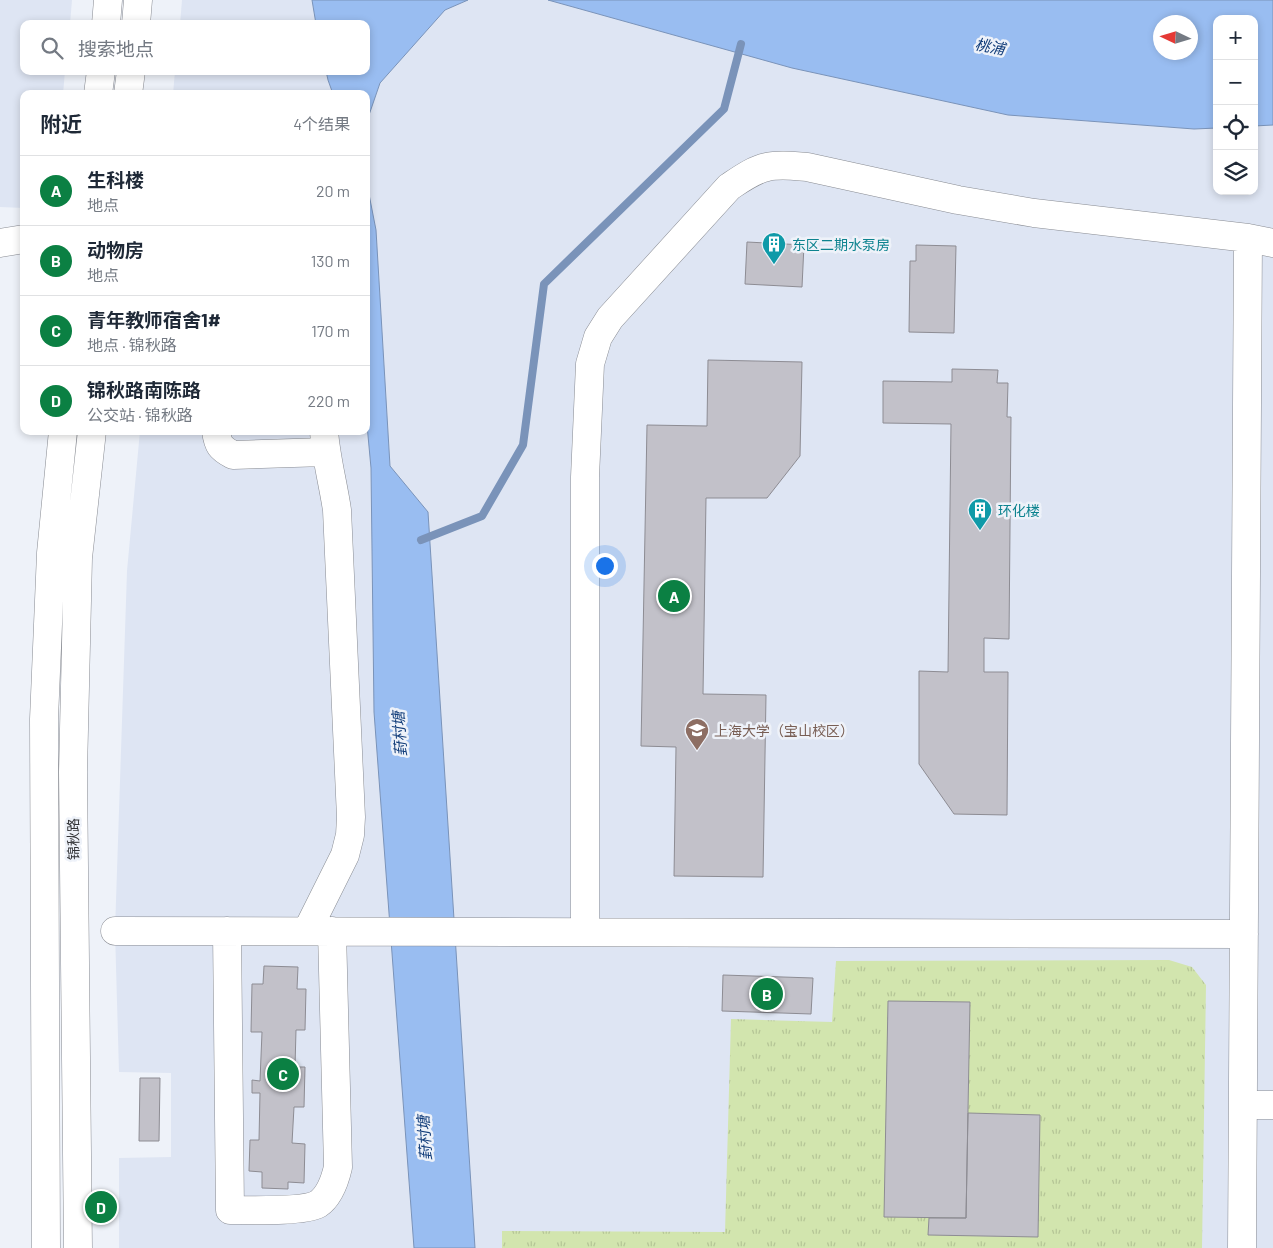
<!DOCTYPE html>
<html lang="zh">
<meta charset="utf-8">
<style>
body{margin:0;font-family:Barlow,"Noto Sans SC",sans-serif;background:#f2f2f3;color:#1f2937}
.controls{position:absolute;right:15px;top:15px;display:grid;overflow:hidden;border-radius:10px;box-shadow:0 2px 8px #0003}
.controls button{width:45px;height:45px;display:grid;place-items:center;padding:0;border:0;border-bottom:1px solid #e0e1e3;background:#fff;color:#1f2937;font:25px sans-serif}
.compass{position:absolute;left:1153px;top:15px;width:45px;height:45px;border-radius:50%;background:#fff;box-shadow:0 2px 8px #0003;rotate:274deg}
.you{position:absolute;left:604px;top:565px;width:18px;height:18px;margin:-12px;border:4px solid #fff;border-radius:50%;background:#1a73e8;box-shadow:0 0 0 8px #1a73e833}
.badge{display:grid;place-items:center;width:32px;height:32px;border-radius:50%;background:#0b8043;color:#fff;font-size:16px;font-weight:700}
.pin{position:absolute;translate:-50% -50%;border:2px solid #fff;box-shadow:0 1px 5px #0006}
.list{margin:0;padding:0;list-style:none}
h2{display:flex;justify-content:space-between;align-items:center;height:65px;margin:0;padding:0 20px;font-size:21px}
h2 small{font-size:16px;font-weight:400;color:#747a83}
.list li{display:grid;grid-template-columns:32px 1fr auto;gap:15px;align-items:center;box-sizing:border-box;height:70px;padding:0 20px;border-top:1px solid #e0e1e3}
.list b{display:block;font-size:19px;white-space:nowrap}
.list p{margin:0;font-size:16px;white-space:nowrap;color:#747a83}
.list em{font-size:16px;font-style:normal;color:#747a83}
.icon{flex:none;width:28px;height:28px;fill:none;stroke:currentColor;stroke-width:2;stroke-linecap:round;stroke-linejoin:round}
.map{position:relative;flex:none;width:1273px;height:1248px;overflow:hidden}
.search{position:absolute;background:#fff;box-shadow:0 2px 8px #0003;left:20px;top:20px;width:350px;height:55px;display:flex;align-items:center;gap:12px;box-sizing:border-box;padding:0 18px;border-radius:10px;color:#747a83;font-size:19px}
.panel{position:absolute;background:#fff;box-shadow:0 2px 8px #0003;left:20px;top:90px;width:350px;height:345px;border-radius:10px}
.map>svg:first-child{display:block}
</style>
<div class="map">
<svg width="1273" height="1248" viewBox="0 0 1273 1248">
<defs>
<pattern id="grass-tufts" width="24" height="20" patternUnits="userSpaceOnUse" patternTransform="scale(1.25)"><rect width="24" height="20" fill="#d2e5ae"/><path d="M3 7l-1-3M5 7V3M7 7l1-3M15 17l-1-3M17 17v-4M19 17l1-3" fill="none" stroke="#b5c596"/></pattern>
</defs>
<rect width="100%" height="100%" fill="#eef2f9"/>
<!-- built -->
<path fill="#dee5f3" d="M0,0h72l-2,24h-46v47h41l-2,23h-39v114l-24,-1z
M182,0h130l4,24h-136z
M468,0h80l244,68 216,47 186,14 23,-1v63h37v-65l19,-1v1123h-1154v-90l52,-1v-84l-52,-1 -4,-141 12,-360 13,-140h226v-284l3,-32 11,-32 65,-73z
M175,71h151l2,9 5,14h-160z"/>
<!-- grass -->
<path fill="url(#grass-tufts)" d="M1169,960l23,7 14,18 -4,263h-700v-17l223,1 6,-213 101,3 4,-61z"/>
<!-- water -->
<path fill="#99bdf1" stroke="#7a93b9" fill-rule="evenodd" d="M312,0h156l-23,10 -65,73 -11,32 -3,32v-53h-33l-5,-14 -2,-9h40v-47h-50z
M548,0h725v125l-19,1v-107h-37v109l-23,1 -186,-14 -216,-47zM1160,22h30v30h-30z
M366,179l10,51 14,236 38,46 47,736h-61l-40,-536 -3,-244 -5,-54z"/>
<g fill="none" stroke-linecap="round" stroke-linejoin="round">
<!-- stream -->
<path stroke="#7a93b9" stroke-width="8" d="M421,540l61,-24 41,-71 21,-161 180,-175 17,-65"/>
</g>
<!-- building -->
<path fill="#c2c1c9" stroke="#8d8c93" d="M747,242l57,3 -2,42 -57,-3z
M916,245l40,1 -2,87 -45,-1 1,-71h6z
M708,360l94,2 -2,94 -33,42h-61l-3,196 63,1 -3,182 -89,-1 2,-129 -35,-1 6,-321 60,1z
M952,369l46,1 -1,13h11l-1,34h4l-2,222 -25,-1v34h24l-1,143 -53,-1 -35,-50v-93l29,1 3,-248 -68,-1v-42l69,1z
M264,966l34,1 -1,22h9l-1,41h-9l-1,37h10l-1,40h-10l-2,36 13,1 -1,39 -16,-1v7l-26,-1v-16l-13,-1 1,-31h9l1,-47h-8v-13l8,1 2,-49h-11l1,-48h11z
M723,975l90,3 -2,36 -89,-3z
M888,1001l82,1 -4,216 -82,-1z
M140,1078h20l-1,63h-20z
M968,1113l72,2 -2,122 -110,-2 1,-17h37z"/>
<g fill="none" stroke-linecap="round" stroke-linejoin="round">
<!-- minor casing -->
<g stroke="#888b92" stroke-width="29">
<path id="minor" d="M0,243l24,-4
M216,431c2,14 4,17 17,24l92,-3
M115,931l1129,3
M227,931l3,279c19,0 74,2 88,-6 12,-8 17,-24 20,-37l-6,-236
M307,931l38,-76 5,-20 1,-18 -14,-307c-4,-27 -11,-52 -13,-79
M585,932v-455l5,-113 8,-27 12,-19 119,-131c12,-8 24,-17 38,-20 13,-3 27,-1 40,0l151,33 76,13 214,25 25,5
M1243,1105h30
M1242,1248l6,-1010"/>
</g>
<!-- major casing -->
<g stroke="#888b92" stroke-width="29">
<path id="major" d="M106,24l2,-24
M136,24l2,-24
M98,94l3,-23
M128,94l3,-23
M46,1248l-2,-529 7,-166 12,-122
M78,1248l-5,-476 5,-214 14,-127"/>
</g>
<!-- minor -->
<use href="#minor" stroke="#fff" stroke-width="28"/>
<!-- major -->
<use href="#major" stroke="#fff" stroke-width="28"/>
</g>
<!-- icons -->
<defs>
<g id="building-pin" transform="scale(1.25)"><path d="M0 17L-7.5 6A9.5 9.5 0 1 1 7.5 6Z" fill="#0f9aa8" stroke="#eef2f9"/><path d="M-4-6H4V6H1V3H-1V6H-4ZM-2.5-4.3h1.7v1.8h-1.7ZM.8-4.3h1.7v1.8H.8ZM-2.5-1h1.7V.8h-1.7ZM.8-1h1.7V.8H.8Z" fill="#fff"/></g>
<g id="university-pin" transform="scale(1.25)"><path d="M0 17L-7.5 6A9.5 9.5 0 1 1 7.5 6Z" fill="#8d6e63" stroke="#eef2f9"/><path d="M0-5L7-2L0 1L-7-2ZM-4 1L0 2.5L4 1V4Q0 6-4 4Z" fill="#fff"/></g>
</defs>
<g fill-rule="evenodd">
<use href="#building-pin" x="774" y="244"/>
<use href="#building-pin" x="980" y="510"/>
<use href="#university-pin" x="697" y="730"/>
</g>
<g text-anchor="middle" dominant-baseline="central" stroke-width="5" stroke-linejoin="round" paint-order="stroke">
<!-- culture labels -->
<g font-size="14" fill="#0d838f" stroke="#eef2f9" text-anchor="start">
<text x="792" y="244">东区二期水泵房</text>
<text x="998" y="510">环化楼</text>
</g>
<!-- education labels -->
<g font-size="14" fill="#785e54" stroke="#eef2f9" text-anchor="start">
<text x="714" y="730">上海大学（宝山校区）</text>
</g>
<!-- street labels -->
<g font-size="14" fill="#313235" stroke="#eef2f9">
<text transform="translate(73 839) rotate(-91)">锦秋路</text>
</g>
<!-- water labels -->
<g font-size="15" font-style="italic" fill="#123d7a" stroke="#eef2f9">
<text transform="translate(990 46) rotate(10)">桃浦</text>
<text transform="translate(399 734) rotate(-94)">葑村塘</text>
<text transform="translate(424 1138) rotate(-94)">葑村塘</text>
</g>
</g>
</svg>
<div class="controls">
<button>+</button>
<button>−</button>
<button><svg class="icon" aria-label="locate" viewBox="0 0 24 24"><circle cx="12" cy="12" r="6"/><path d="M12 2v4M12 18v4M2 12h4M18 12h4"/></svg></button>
<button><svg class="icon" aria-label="layers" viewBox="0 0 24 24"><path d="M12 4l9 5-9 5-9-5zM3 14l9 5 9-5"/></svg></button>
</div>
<svg class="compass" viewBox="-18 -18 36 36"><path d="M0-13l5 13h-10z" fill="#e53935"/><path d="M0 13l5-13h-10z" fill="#747a83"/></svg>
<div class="you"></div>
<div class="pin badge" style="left:674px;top:596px">A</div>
<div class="pin badge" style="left:767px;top:994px">B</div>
<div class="pin badge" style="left:283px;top:1074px">C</div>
<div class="pin badge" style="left:101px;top:1207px">D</div>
<div class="search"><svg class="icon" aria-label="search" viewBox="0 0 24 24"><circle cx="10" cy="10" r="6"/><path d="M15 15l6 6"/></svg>搜索地点</div>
<section class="panel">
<h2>附近<small>4个结果</small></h2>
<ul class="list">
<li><span class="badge">A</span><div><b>生科楼</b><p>地点</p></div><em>20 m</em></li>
<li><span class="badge">B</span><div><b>动物房</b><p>地点</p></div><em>130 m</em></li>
<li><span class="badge">C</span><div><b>青年教师宿舍1#</b><p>地点 · 锦秋路</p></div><em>170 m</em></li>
<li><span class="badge">D</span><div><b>锦秋路南陈路</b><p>公交站 · 锦秋路</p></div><em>220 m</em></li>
</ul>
</section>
</div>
